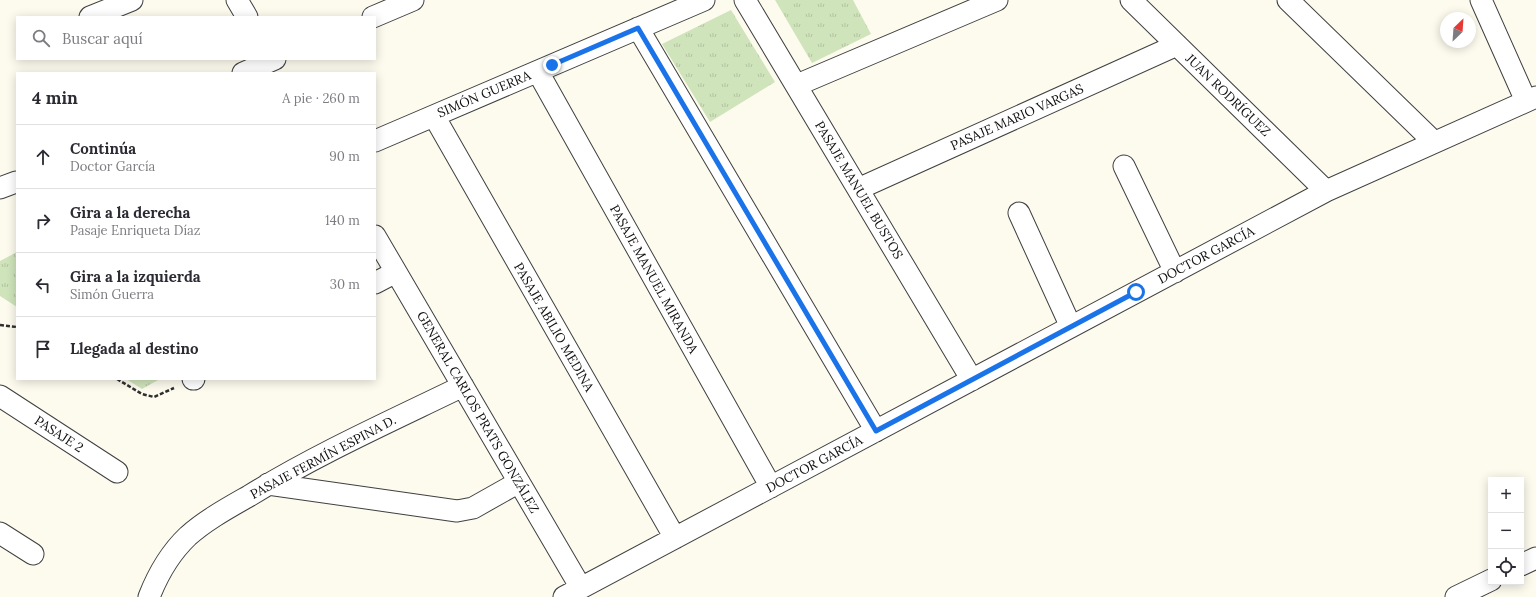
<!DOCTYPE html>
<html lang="es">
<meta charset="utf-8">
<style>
body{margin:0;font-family:Lora,serif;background:#f2f2f3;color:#2b2b33}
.controls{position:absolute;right:12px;bottom:12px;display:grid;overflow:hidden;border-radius:0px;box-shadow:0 2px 10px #0003}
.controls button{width:36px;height:36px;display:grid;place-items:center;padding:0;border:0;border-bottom:1px solid #e1e1e2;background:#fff;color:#2b2b33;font:20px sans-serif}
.compass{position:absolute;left:1440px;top:12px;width:36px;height:36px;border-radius:50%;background:#fff;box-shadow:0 2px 10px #0003;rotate:25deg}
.stop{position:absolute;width:12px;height:12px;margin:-9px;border:3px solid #1a73e8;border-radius:50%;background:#fff}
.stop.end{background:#1a73e8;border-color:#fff;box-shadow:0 1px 4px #0008}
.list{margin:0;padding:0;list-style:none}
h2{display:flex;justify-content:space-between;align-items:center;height:52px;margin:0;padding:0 16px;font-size:17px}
h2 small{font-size:13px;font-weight:400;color:#7c7c81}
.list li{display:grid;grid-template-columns:26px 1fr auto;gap:12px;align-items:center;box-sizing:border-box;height:64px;padding:0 16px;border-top:1px solid #e1e1e2}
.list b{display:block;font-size:15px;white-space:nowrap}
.list p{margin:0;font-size:13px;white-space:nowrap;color:#7c7c81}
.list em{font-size:13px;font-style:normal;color:#7c7c81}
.icon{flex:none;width:22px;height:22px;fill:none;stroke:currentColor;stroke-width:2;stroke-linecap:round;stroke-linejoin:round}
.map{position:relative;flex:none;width:1536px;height:597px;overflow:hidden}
.search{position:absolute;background:#fff;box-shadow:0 2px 10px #0003;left:16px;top:16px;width:360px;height:44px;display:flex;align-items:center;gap:10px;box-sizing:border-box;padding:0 14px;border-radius:0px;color:#7c7c81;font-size:15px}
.panel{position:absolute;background:#fff;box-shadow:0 2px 10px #0003;left:16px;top:72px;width:360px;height:308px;border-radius:0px}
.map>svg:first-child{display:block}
</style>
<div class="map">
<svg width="1536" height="597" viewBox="0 0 1536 597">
<defs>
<pattern id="grass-tufts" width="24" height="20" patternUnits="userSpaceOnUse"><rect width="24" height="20" fill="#cfe4bb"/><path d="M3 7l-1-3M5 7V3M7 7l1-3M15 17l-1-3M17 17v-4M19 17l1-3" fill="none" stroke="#b1c2a0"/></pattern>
</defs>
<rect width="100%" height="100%" fill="#fdfbee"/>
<!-- grass -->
<path fill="url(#grass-tufts)" d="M775,0h78l18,34 -59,29z
M731,10l44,72 -65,40 -48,-78z
M17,252v55l-17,-11v-35z
M126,379h34l-18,10z"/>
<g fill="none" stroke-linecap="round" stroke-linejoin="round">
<!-- street casing -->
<g stroke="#404040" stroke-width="23">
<path id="street" d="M237,0l10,17
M745,0l227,380
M1131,0l195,191
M1288,0l146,142
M1481,0l45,101
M90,17l42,-17
M373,17l40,-17
M638,28l238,403
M538,72l233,415
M243,73l32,-14
M797,85l200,-85
M434,116l241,422
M375,141l329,-141
M1124,166l51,106
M0,188l16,-6
M858,189l319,-144
M1019,213l52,114
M375,236l206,352
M375,283l21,-11
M193,379h1
M0,396l117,76
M268,484l189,27 16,-3 46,-26
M0,533l33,21
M1521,565l15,-7
M149,597c9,-23 21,-44 39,-61 18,-16 40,-28 61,-40 68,-42 142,-75 214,-110
M564,597l762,-406 210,-94
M1456,597l35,-17"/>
</g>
<!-- path -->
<path stroke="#2f2f2f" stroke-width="2.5" stroke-dasharray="4 2" stroke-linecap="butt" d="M0,325l17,2
M117,379l25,15 12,3 20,-9"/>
<!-- street -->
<use href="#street" stroke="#fff" stroke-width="21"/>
</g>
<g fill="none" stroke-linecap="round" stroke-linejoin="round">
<!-- route -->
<path stroke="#1a73e8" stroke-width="5" d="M552,65l86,-37 238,403 260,-139"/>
</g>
<g text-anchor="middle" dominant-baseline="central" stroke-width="4" stroke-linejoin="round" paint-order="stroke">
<!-- street labels -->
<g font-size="13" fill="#0d0d0d" stroke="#fff">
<text transform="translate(484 94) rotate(-23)">SIMÓN GUERRA</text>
<text transform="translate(1228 95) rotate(44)">JUAN RODRÍGUEZ</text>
<text transform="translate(1017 117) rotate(-24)">PASAJE MARIO VARGAS</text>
<text transform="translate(859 190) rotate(59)">PASAJE MANUEL BUSTOS</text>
<text transform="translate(1206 255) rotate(-28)">DOCTOR GARCÍA</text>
<text transform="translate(654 279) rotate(61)">PASAJE MANUEL MIRANDA</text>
<text transform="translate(554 327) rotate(60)">PASAJE ABILIO MEDINA</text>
<text transform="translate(478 412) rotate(60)">GENERAL CARLOS PRATS GONZÁLEZ</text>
<text transform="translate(59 434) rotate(33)">PASAJE 2</text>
<text transform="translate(323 457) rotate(-28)">PASAJE FERMÍN ESPINA D.</text>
<text transform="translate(814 464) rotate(-28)">DOCTOR GARCÍA</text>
</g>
</g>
</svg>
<div class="controls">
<button>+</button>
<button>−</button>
<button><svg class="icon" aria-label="locate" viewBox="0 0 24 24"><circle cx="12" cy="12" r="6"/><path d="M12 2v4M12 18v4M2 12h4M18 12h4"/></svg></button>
</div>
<svg class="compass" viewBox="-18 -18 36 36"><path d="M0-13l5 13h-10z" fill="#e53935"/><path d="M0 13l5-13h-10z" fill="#7c7c81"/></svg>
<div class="stop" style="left:1136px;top:292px"></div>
<div class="stop end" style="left:552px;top:65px"></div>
<div class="search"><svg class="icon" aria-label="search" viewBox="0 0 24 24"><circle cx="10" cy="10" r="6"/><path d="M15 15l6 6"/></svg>Buscar aquí</div>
<section class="panel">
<h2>4 min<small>A pie · 260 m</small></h2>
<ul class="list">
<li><svg class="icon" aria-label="ahead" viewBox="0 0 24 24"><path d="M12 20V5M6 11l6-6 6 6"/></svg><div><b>Continúa</b><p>Doctor García</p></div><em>90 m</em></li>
<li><svg class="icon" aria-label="right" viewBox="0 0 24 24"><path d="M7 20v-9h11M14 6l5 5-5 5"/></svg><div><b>Gira a la derecha</b><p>Pasaje Enriqueta Díaz</p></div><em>140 m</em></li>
<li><svg class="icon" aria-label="left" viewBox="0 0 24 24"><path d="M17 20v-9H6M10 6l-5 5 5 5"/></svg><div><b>Gira a la izquierda</b><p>Simón Guerra</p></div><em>30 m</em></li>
<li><svg class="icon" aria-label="arrive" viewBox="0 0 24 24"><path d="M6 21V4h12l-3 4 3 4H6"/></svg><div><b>Llegada al destino</b></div></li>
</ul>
</section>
</div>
